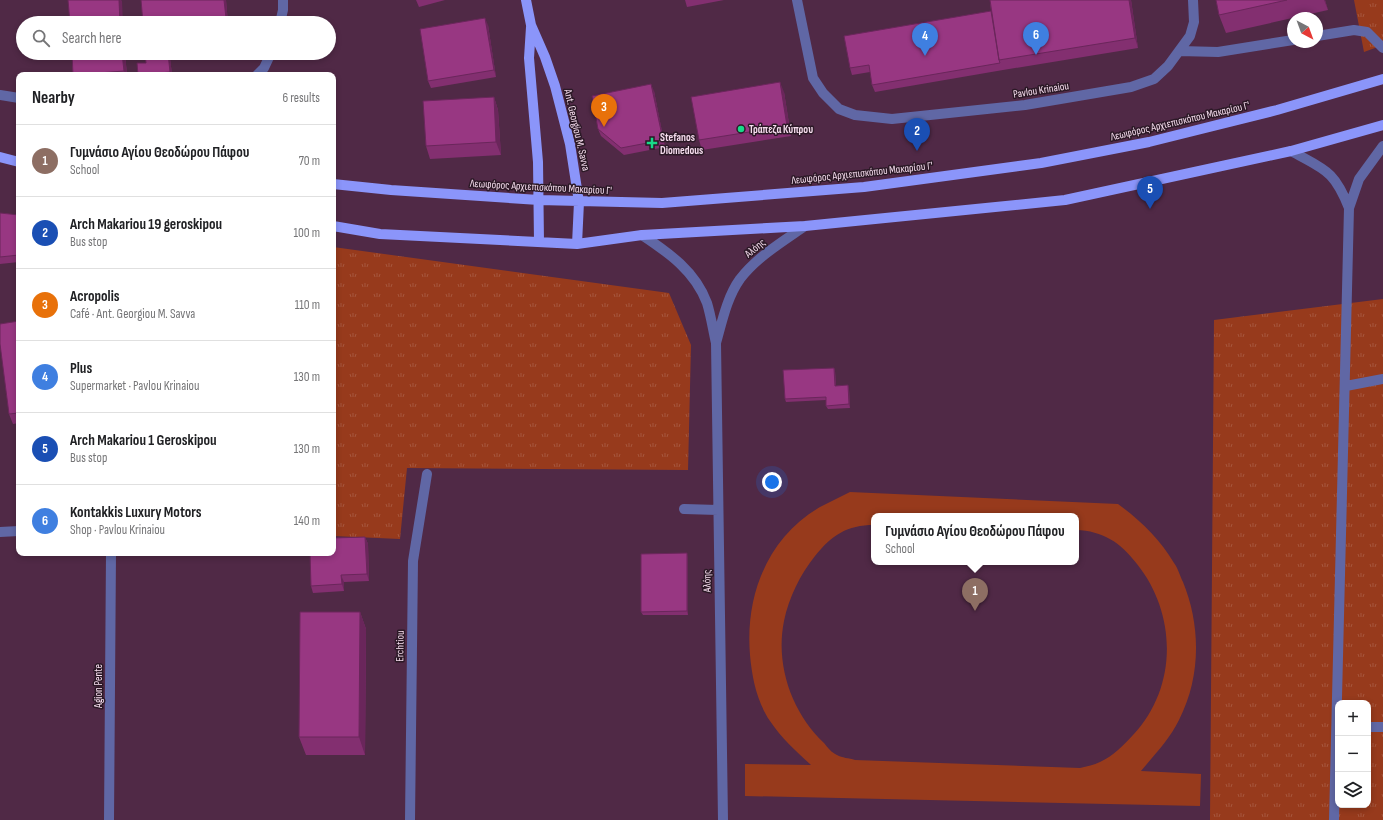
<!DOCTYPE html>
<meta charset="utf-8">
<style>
body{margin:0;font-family:"Sofia Sans Condensed",sans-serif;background:#f6f6f6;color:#202124}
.controls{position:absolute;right:12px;bottom:12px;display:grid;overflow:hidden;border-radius:8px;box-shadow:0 2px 6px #0003}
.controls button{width:36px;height:36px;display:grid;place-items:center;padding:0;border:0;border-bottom:1px solid #e0e0e0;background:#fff;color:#202124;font:20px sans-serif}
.compass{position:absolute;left:1287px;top:12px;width:36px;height:36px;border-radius:50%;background:#fff;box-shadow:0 2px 6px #0003;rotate:139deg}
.you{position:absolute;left:772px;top:482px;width:14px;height:14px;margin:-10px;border:3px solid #fff;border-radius:50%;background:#1a73e8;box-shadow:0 0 0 6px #1a73e833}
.badge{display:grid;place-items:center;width:26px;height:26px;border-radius:50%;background:#111827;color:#fff;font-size:13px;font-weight:700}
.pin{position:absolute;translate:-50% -33px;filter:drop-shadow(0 1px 2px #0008)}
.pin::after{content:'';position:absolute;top:21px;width:14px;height:12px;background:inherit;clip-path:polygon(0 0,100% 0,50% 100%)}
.popup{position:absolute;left:871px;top:513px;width:208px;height:52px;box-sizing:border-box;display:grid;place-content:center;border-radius:8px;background:#fff;filter:drop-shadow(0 1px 3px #0005);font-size:13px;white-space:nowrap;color:#757577}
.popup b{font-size:15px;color:#202124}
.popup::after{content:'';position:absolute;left:50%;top:100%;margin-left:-8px;border:8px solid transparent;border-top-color:#fff}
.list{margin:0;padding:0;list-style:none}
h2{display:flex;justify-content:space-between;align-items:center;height:52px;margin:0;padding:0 16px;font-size:17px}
h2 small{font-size:13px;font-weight:400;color:#757577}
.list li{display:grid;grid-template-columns:26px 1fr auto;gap:12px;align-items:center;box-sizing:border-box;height:72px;padding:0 16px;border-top:1px solid #e0e0e0}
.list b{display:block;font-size:15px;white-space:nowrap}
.list p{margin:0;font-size:13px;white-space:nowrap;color:#757577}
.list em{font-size:13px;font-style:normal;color:#757577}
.icon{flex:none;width:22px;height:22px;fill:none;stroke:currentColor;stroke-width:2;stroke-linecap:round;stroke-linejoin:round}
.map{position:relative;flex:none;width:1383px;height:820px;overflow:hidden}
.search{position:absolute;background:#fff;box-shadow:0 2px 6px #0003;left:16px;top:16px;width:320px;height:44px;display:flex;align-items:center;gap:10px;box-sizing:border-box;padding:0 14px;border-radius:22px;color:#757577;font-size:15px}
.panel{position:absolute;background:#fff;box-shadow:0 2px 6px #0003;left:16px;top:72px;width:320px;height:484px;border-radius:8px}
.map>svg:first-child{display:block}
</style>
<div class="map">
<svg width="1383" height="820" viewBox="0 0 1383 820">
<defs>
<pattern id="grass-tufts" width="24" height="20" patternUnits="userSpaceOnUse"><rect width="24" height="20" fill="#973a1c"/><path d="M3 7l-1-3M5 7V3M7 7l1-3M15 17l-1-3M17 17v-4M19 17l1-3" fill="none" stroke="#a6563d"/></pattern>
</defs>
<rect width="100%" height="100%" fill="#502946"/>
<!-- grass -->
<path fill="url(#grass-tufts)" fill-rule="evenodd" d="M1354,0h29v45l-19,7z
M333,247l336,46 22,52 -3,125 -281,-2 -7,71 -67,-3z
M1383,299v521h-173l4,-500zM1338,703h30v102h-30z"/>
<!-- pitch -->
<path fill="#973a1c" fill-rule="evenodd" d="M850,492l268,12c22,16 42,35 56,59 4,5 6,13 9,19 18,44 18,95 -4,138 -10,20 -24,34 -38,51l60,3 -1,32 -455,-10v-32l66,1c-15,-14 -29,-26 -41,-44 -13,-19 -18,-43 -20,-66 -5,-59 17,-117 70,-148 10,-5 20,-10 30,-15zM874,516h202v14c27,1 44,12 61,34 40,50 41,123 -4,171 -9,10 -20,21 -33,27 -6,3 -13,4 -20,6l-225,-8c-6,-2 -13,-2 -18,-5 -5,-2 -10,-8 -13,-12 -32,-30 -49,-78 -40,-122 5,-24 16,-46 31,-65 17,-21 32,-31 59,-31z"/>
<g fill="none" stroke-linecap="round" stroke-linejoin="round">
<!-- minor -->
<path stroke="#6067a5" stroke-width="10" d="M797,0l16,78 10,15 16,16 16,6 37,4 133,-14 106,-18 23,-8 14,-13 22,-30 4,-14 -1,-22
M280,23l3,-13v-10
M1317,36l37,-6 13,2 16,16
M1180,51l38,1 75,-12
M257,75l7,-7 7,-15
M0,95l19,3
M1291,151c34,19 43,19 58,57
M642,235c27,18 53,36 65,68 4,13 6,27 9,40l7,477
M716,343c6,-21 11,-46 24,-64 17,-22 42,-37 65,-53
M1346,386l37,-7
M684,509l34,1
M0,532l19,-1
M1368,727h15
M109,820l2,-267
M410,820l3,-259 14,-87
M1334,820l15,-612 10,-29 24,-33"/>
<!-- major -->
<path stroke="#8b95fa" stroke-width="10" d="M526,0l5,25 14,32 10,29 15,58 9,58 -2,42
M531,27l-2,31 9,104 1,80
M0,157l19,5
M333,184l58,6 148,10 123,3 202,-16 177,-24 108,-21 128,-32 106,-31
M333,226l47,8 197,10 65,-9 163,-9 260,-26 226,-49 92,-26"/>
</g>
<!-- wall -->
<path fill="#832f70" d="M226,0l2,23h-85z
M416,0h29l-26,7z
M685,0h39l-37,7z
M990,0h141l7,48 -135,22 -128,22 -3,-7 -2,-13 -18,3 -2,-7 141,-57z
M1216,0h109l3,10 -102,23 -7,-18z
M488,25l8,52 -65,11 -3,-7z
M72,53h53l2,22h-54z
M145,53h72v1l-47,4 2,17h-34l8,-12z
M654,91l11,56 -41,8 -23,-19 -3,-7z
M784,92l7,44 -89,14 -3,-10z
M494,97l4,13 3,45 -71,4 -4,-13z
M0,213l19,2v47l-19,2z
M19,321v102l-6,1 -4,-10z
M834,368l1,3 1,15 12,-1 1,4 1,19 -22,1 -2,-3v-6l-40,2 -1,-3z
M365,537l3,7 1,37 -25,1v9l-31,2 -2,-7z
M688,557v58h-45l-2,-3z
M360,612l6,17 -1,126h-59l-7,-18z"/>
<!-- shaded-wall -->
<path fill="#6a265b" d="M119,0h2l1,1 1,22h-3z
M224,0h2l2,23h-1l-1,-5z
M1129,0h2l7,48 -3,-10z
M1324,0h1l3,10z
M485,18l3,7 8,52 -2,-7z
M122,53h3l2,22h-2l-1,-4z
M168,53l2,5 2,17h-1l-1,-3z
M780,82l4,10 7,44 -4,-10z
M651,84l3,7 11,56 -2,-7z
M494,97l4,13 3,45 -5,-13z
M834,368l1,3 1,18 -1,-3z
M848,385l1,4 1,19 -1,-4z
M365,537l3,7 1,37 -2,-7z
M687,553l1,4v58l-1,-4z
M341,575l3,7v9l-2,-7z
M360,612l6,17 -1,126 -6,-18z"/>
<!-- building -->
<path fill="#983782" stroke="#6a265b" d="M68,0h51l1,23h-50z
M141,0h83l2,18 -13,2v3h-70z
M990,0h139l6,38 -136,22z
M1216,0h71l-68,15z
M991,11l8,49 1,3 -128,22 -3,-20 -19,3 -6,-32z
M485,18l9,52 -66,11 -8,-52z
M72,53h50l2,18 -51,4z
M145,53h23l2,19 -32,3 -1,-12h9z
M780,82l7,44 -88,14 -8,-43z
M651,84l12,56 -42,8 -23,-19 -6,-33z
M494,97l2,45 -70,4 -3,-45z
M0,213l19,2v40l-19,2z
M19,321v92l-10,1 -9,-70v-20z
M834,368l1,18 13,-1 1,19 -23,2v-9l-41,2 -2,-29z
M365,537l2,37 -26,1 1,9 -31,2 -1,-33h23v-15z
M687,553v58l-46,1v-58z
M300,612h60l-1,125h-60z"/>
<!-- markers -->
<g fill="#18d989" stroke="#2b1926" stroke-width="1.5">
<circle cx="741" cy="129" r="4"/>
<path d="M650 137h4v4h4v4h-4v4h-4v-4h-4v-4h4z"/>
</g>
<g text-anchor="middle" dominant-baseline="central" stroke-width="3" stroke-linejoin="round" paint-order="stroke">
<!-- street labels -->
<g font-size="11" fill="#f6ddee" stroke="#2b1926">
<text transform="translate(1041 90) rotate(-9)">Pavlou Krinaiou</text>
<text transform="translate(1180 121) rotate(-13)">Λεωφόρος Αρχιεπισκόπου Μακαρίου Γ'</text>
<text transform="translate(577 130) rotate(77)">Ant. Georgiou M. Savva</text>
<text transform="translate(862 173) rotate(-6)">Λεωφόρος Αρχιεπισκόπου Μακαρίου Γ'</text>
<text transform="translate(541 187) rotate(3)">Λεωφόρος Αρχιεπισκόπου Μακαρίου Γ'</text>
<text transform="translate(755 248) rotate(-40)">Αλόης</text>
<text transform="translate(707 581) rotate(-91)">Αλόης</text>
<text transform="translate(400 646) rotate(-89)">Erchtiou</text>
<text transform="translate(98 686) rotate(-90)">Agion Pente</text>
</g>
<!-- poi labels -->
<g font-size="11" font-weight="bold" fill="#f6ddee" stroke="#2b1926" text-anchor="start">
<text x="749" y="129">Τράπεζα Κύπρου</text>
<text x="660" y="137">Stefanos<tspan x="660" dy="13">Diomedous</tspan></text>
</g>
</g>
</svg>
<div class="controls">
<button>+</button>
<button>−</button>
<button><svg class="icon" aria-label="layers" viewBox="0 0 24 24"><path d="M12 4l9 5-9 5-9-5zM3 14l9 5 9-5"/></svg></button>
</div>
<svg class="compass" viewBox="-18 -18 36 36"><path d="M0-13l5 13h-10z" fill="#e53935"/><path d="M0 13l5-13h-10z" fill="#757577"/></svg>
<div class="you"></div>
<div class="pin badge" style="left:975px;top:611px;background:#8d6e63">1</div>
<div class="popup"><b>Γυμνάσιο Αγίου Θεοδώρου Πάφου</b>School</div>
<div class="pin badge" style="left:917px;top:151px;background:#1a4fb4">2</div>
<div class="pin badge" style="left:604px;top:127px;background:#e8710a">3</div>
<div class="pin badge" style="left:925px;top:56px;background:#3f7fe0">4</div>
<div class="pin badge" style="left:1150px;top:209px;background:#1a4fb4">5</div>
<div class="pin badge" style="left:1036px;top:55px;background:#3f7fe0">6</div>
<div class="search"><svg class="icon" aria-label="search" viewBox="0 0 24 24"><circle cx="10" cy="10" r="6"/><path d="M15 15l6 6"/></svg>Search here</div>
<section class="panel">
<h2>Nearby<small>6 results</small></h2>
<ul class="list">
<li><span class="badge" style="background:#8d6e63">1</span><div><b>Γυμνάσιο Αγίου Θεοδώρου Πάφου</b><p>School</p></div><em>70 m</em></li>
<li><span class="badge" style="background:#1a4fb4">2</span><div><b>Arch Makariou 19 geroskipou</b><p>Bus stop</p></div><em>100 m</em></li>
<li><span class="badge" style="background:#e8710a">3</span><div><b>Acropolis</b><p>Café · Ant. Georgiou M. Savva</p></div><em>110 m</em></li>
<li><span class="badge" style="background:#3f7fe0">4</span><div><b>Plus</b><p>Supermarket · Pavlou Krinaiou</p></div><em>130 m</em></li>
<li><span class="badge" style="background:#1a4fb4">5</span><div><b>Arch Makariou 1 Geroskipou</b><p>Bus stop</p></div><em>130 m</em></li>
<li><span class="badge" style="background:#3f7fe0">6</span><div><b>Kontakkis Luxury Motors</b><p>Shop · Pavlou Krinaiou</p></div><em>140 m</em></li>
</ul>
</section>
</div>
